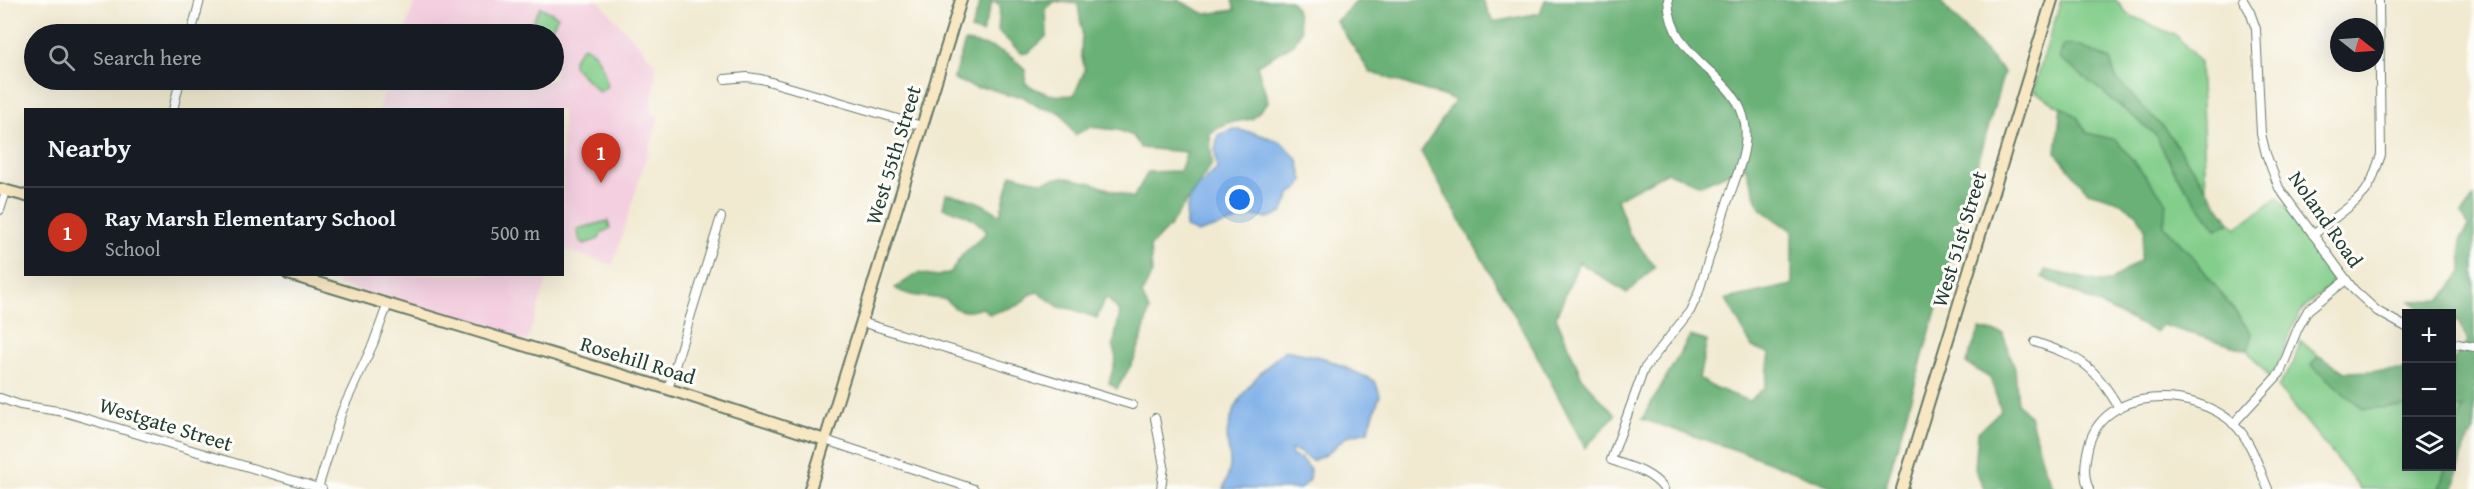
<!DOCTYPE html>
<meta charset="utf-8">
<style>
body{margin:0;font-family:"Gentium Book Plus",serif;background:#242831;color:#f1f3f6}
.controls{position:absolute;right:18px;bottom:18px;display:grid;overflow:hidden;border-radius:0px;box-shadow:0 6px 24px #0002}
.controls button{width:54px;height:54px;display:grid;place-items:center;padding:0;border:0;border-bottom:2px solid #363941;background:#171b24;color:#f1f3f6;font:30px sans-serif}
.compass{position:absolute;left:2330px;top:18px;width:54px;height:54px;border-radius:50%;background:#171b24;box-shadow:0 6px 24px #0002;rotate:107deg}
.you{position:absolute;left:1240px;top:200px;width:21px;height:21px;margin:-15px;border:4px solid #fff;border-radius:50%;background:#1a73e8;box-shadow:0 0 0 9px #1a73e833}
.badge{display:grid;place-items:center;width:39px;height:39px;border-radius:50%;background:#c8321e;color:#fff;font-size:20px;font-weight:700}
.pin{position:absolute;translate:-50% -50px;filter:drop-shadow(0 2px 3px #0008)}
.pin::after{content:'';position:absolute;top:32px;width:21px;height:18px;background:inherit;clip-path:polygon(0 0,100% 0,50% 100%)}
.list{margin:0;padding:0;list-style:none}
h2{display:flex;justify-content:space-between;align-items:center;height:78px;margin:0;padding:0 24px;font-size:26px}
h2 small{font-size:20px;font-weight:400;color:#9ea1a6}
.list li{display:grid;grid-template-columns:39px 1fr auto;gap:18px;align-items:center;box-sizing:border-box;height:90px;padding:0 24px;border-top:2px solid #363941}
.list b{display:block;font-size:22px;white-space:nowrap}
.list p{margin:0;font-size:20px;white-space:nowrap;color:#9ea1a6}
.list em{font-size:20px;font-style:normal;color:#9ea1a6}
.icon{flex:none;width:33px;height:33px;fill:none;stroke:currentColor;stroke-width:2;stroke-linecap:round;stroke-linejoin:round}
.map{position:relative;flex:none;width:2474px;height:489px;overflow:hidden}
.search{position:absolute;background:#171b24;box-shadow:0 6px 24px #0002;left:24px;top:24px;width:540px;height:66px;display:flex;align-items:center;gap:15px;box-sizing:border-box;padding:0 21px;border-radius:33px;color:#9ea1a6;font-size:22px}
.panel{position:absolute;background:#171b24;box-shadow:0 6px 24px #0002;left:24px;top:108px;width:540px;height:168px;border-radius:0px}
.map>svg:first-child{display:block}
</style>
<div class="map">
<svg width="2474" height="489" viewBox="0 0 2474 489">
<rect width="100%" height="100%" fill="#fdfcf7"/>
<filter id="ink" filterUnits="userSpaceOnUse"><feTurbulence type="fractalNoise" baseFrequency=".0167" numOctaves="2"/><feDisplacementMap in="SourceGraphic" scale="12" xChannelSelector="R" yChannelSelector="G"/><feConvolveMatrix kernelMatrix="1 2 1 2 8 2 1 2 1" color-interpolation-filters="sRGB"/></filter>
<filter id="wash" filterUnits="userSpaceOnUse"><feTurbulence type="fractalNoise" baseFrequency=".008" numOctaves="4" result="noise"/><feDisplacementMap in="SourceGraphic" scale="24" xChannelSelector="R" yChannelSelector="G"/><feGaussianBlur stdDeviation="1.35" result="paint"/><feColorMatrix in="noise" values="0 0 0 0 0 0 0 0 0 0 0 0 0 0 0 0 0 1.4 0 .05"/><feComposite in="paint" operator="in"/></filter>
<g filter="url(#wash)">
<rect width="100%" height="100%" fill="#f1ead1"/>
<!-- built -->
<path fill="#f3cfdf" d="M415,0h183l58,64 -5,50 8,2 -46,149 -50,-16 -1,-139h-183l10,-30h165v-46h-150z
M333,274l216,1 -22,67 -188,-57z"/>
<!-- green -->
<path fill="#83ce8b" stroke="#518660" stroke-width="1.5" d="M2061,0h55l11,14 50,22 23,26 6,126 -39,-56 -51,-53 -6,-19 -29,-14h-18l-3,11 95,77 21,40 40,55 14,-7 6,6 42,-31 55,74 2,4c-3,16 -23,22 -32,34 -16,21 -17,48 -33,69l-23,-28 5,-16 -58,-76 -30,-32 -77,-93 -10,-16 -44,-26z
M540,7l18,9 -9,18h-19l-3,-1z
M583,46c15,4 23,27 24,41l-8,5 -26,-26v-7z
M608,221l2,7 -9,6 -2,5 -14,5 -5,-3 -3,-12z
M2301,341l17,15 -6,9 51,43 43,-2v60l40,1 -7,22h-78l-83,-102 15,-23z
M2463,406l-11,43v-40z"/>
<!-- forest -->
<path fill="#6ab177" stroke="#447756" stroke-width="1.5" d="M981,0h197l27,14 30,-4 -3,-10h59l5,8 5,22 -7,14 -37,21 11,37 -16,17 -25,4 -17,10 2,31 -42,62 -20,21 2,26 -10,21 7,17 -7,27 -8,22 -17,29 -8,-6 7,-25 -3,-11 7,-35 -14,-15 -9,21 -25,-9 -13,-2 -21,-15 -7,2 -12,11 -29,9 -8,-6c-14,5 -26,5 -35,-8 -18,-4 -38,-2 -52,-12l23,-15 20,3 13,-4 12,-18 24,-22c-17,-18 -22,-18 -44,-24l3,-14c22,3 36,8 54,21l11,-41 30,8 22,-5 29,6 41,15 15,-26 32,-1 7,-19 -46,-4 -8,-12 -15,-6 -29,-3 -14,8 -14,-22 -22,-6 -17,-11 -15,-1 -18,-7h-13l-23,-9 12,-37c26,3 42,9 61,28l-1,13c17,11 29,14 49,12l11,-25 -4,-16 1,-22 -4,-28 -23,-3 -9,8 1,27 -19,17h-7l-23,-22 2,-25 -7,-6 -11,33 -11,-3z
M1358,0h125l10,22 47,-9 5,-13h394l65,72 -119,417h-47l-87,-34 -109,-36 48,-83 17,5 -8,37 12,8 38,15 16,-14 5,-33 -18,-7 -26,-48 66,-14v-54l-32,-23 -15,-42 -44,19 -34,-13 -50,27 12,34 26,34 -28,26 -48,-31 -23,55 26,61 33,37 -30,33 -53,-102 -111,-194 34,-52 -85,-28 -34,-51z
M2063,45l18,1 29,14 6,19 51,53 63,90 -14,7 -40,-55 -21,-40 -95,-76z
M2061,106l16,11 10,16 29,7 50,61 -2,25 30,32 58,76 -5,16 -85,-25 -6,7 -114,-55 3,-7 56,12 9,-1 30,-21 5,-31 -8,-15 -21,-14 -28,-8 -32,-39z
M2474,197v234l-13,25 -7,33h-15l7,-22 6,-1v-17l11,-42 -11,2v-48l16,-19 -10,-21 -6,-1v-6l-26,-1 -16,-12 31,-1 21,-28 -1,-33 8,-13 -8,-12z
M1980,329l23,5 12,35 3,35 12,12 14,51 10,22h-70l-9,-20 3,-37 23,-22 -11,-32 -24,-15z
M2319,356l26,16 61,-2v36l-43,3 -52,-44z"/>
<!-- water -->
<path fill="#7caee8" stroke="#4e768e" stroke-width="1.5" d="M1233,129l22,4 26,9 17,18 5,20 -4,8 -8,5 -9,20 -14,5 -15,-2 -56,17 -11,-6c-2,-31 9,-38 31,-58l-2,-18 3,-16z
M1285,350l39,8 51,23 5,14 -12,36 -21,5 -20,18 -15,7 -15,-10 -6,-1 1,6 9,3 9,10 -1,11 -9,9h-77c3,-7 6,-15 7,-23 1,-12 -5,-24 -2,-37 7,-34 32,-57 57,-79z"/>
</g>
<g filter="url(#ink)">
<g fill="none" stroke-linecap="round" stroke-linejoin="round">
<!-- street casing -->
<g stroke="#687a6b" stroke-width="10">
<path id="street" d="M2243,0l7,12 6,17 5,105 5,20 13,34 75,102 23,21 29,16
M191,34l9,-34
M725,79l22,-2 14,2 161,47
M173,110l7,-30
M0,210l6,-19
M2313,235l42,-33 10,-10 7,-12 9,-25 -2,-155
M861,322l271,83
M2035,342c47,16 59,23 84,66
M2452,343l22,4
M668,389l53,-172
M0,398l20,7 44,7 258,77
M1155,418l9,48 -3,23
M2233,424l47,-51 18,-45 10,-18 38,-30
M825,440l149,49
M318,488l24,-77 31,-67 14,-38
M1664,489c-13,-18 -34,-22 -53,-29l33,-91 46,-58 8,-17c9,-30 19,-60 29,-91 8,-24 22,-53 18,-79 -8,-52 -74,-60 -77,-124
M2089,489c-6,-13 -4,-27 -1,-41 14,-63 106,-61 146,-24 17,16 25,44 34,65"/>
</g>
<!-- secondary casing -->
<g stroke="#687a6b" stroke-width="14">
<path id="secondary" d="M0,189l26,7
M288,274l380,115 157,51
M810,489l151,-489
M1902,489l150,-489"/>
</g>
<!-- street -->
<use href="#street" stroke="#fff" stroke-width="8"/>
<!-- secondary -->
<use href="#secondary" stroke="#f8e7c3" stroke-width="10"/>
</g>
</g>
<g text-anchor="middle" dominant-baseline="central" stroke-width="6" stroke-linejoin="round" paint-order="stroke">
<!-- street labels -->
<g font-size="21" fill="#1f3d34" stroke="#fdfcf7">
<text transform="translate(893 155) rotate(-73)">West 55th Street</text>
<text transform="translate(2326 219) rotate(55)">Noland Road</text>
<text transform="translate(1959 239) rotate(-73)">West 51st Street</text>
<text transform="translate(638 360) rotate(17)">Rosehill Road</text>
<text transform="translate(166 424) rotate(17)">Westgate Street</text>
</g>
</g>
</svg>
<div class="controls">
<button>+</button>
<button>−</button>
<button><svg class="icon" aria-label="layers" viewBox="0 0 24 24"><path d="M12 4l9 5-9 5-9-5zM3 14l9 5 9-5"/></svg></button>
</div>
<svg class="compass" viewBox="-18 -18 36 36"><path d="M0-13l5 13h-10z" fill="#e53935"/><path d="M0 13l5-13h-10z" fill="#9ea1a6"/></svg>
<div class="you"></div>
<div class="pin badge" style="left:601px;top:183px">1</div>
<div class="search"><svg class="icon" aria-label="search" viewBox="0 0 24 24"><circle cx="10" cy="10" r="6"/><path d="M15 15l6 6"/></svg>Search here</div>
<section class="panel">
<h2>Nearby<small></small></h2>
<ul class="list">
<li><span class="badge">1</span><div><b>Ray Marsh Elementary School</b><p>School</p></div><em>500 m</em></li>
</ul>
</section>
</div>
